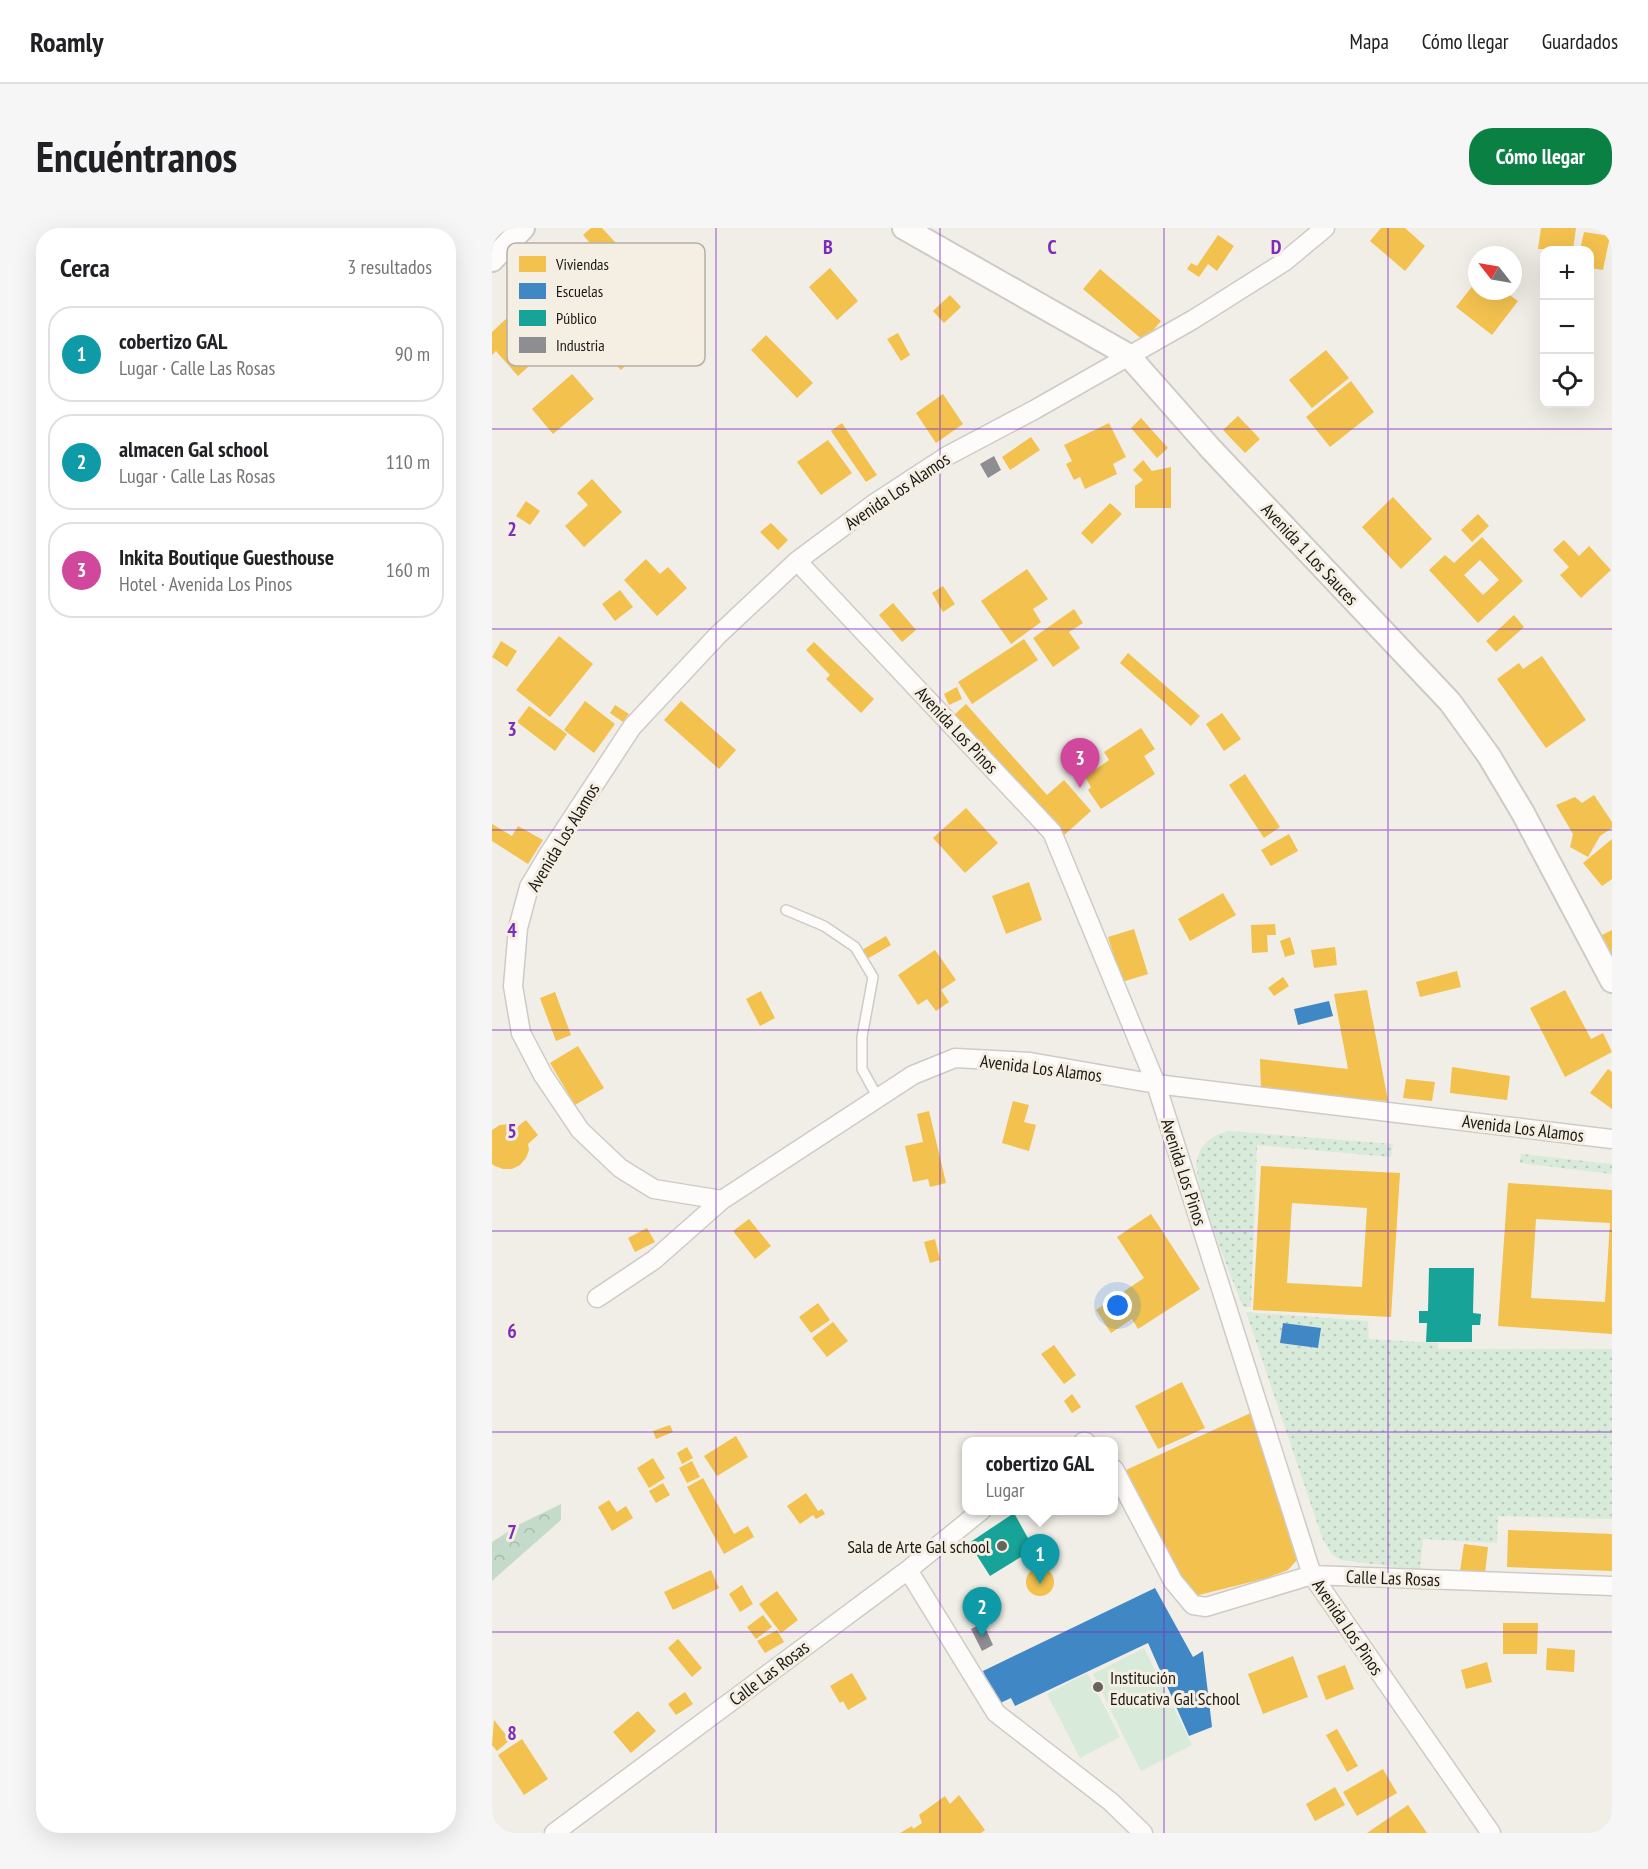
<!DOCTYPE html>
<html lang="es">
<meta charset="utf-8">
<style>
body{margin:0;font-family:"PT Sans Narrow",sans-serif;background:#f6f6f6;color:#202124}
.controls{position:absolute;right:18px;top:18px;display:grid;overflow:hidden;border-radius:12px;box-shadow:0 6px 24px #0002}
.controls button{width:54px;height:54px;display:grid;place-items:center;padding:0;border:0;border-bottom:2px solid #e0e0e0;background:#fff;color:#202124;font:30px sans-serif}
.compass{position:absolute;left:976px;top:18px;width:54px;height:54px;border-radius:50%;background:#fff;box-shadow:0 6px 24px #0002;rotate:301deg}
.you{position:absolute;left:626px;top:1078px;width:21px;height:21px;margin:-15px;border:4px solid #fff;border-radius:50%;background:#1a73e8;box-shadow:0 0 0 9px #1a73e833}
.badge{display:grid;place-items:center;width:39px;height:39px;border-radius:50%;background:#0b8043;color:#fff;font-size:20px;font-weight:700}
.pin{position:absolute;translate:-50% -50px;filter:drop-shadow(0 2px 3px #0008)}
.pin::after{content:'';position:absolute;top:32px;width:21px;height:18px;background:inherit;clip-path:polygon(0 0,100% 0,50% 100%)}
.popup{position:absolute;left:470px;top:1209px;width:156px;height:78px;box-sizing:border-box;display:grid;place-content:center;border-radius:12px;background:#fff;filter:drop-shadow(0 2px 4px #0005);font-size:20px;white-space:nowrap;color:#757577}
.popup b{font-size:22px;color:#202124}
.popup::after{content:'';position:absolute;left:50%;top:100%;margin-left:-12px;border:12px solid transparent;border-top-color:#fff}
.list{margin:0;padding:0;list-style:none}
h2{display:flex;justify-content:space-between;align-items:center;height:78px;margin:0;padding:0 24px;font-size:26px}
h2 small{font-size:20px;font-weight:400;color:#757577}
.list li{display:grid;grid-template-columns:39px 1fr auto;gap:18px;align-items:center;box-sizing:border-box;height:96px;margin:0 12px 12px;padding:0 12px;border:2px solid #e0e0e0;border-radius:24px}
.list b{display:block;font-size:22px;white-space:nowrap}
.list p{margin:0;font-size:20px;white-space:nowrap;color:#757577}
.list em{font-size:20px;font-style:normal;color:#757577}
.icon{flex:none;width:33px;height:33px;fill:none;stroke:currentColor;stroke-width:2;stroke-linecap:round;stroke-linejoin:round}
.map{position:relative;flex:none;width:1120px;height:1605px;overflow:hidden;border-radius:24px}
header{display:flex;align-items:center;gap:36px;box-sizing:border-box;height:84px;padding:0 30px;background:#fff;border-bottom:2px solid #e0e0e0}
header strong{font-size:28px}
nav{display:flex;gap:33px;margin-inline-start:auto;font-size:21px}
.intro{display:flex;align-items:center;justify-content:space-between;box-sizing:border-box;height:144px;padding:0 36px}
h1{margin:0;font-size:42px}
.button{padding:15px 27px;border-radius:24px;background:#0b8043;color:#fff;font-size:21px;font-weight:700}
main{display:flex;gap:36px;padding:0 36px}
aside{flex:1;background:#fff;border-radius:24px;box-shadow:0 6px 24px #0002}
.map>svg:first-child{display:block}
</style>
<header>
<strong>Roamly</strong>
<nav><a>Mapa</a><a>Cómo llegar</a><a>Guardados</a></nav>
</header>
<div class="intro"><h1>Encuéntranos</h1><a class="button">Cómo llegar</a></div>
<main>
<aside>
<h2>Cerca<small>3 resultados</small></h2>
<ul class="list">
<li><span class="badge" style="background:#0f9aa8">1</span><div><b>cobertizo GAL</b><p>Lugar · Calle Las Rosas</p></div><em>90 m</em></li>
<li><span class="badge" style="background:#0f9aa8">2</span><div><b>almacen Gal school</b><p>Lugar · Calle Las Rosas</p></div><em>110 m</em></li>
<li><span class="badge" style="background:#d1479c">3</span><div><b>Inkita Boutique Guesthouse</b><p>Hotel · Avenida Los Pinos</p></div><em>160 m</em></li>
</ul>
</aside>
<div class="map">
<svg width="1120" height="1605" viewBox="0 0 1120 1605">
<defs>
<pattern id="grass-dots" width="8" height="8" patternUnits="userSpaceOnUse" patternTransform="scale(1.5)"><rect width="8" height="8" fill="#d8eada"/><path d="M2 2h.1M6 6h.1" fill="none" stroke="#b9c8ba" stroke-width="1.8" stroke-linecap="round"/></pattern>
<pattern id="forest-crowns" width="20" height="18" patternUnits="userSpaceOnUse" patternTransform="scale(1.5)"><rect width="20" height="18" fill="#c5dbc9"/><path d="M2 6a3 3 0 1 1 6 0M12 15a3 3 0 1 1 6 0" fill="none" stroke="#a9bbac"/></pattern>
</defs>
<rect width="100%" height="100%" fill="#f1eee7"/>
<!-- grass -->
<path fill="url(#grass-dots)" d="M738,903l163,13 -2,13 -134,-12 -6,162h-8c-10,-27 -51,-125 -46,-147 4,-17 17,-26 33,-29z
M1029,926l91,10v10l-92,-11z
M754,1084l122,9 1,18 69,4v6h174v170l-114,-3 -1,27 -74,-4 -3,31 -79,-10 -8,-5 -10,-15z"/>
<!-- forest -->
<path fill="url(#forest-crowns)" d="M69,1276v16l-69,61v-39l28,-18z"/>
<!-- pitch -->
<path fill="#d8eada" d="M652,1420l48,97 -51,26 -48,-97z
M595,1445l33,64 -40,21 -33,-64z"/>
<!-- homes -->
<path fill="#f2c14e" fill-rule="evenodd" d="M99,0h11l26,28 -30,28 -25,-26 17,-15 -7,-8z
M889,0h24l20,18 -20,25 -35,-30z
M1049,0h35l-3,22 -35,-1z
M1092,4l26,4 -7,34 -13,-2v-18h-10z
M726,7l16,11 -17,25 -9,-7 -9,13 -12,-8 4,-6 6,3z
M138,32l27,30 -25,23 -27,-29z
M54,36l43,48 -71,64 -22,-25 -4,4v-23l29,-27 -9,-10z
M338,40l28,33 -21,19 -28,-33z
M608,41l61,52 -17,20 -61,-52z
M985,52v11h27l14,10 -26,34 -36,-28z
M458,67l11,12 -17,16 -11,-12z
M113,101l28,29 -12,12 -28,-28z
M406,105l12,22 -9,6 -14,-22z
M274,107l47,48 -16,15 -46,-48z
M834,122l23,28 -37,30 -23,-28z
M80,146l22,25 -41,35 -21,-25z
M859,153l23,31 -44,35 -24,-30z
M451,166l20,30 -27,19 -20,-30z
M746,188l22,23 -15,14 -22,-23z
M649,190l27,30 -11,10 -26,-30z
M350,195l35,52 -11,7 -35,-51z
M617,195l17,34 -13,7 4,10 -32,15 -5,-12 -6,3 -8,-16 6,-3 -8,-16z
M539,209l9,13 -30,20 -8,-13z
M336,212l24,33 -31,22 -24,-33z
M651,232l9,11 19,-4v41h-36v-22l8,-6 -10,-10z
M100,251l30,33 -38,35 -19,-21 23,-21 -11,-12z
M901,269l39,42 -31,30 -39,-42z
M34,273l14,10 -10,14 -14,-9z
M618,275l12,11 -30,30 -11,-11z
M986,286l11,12 -17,16 -11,-12z
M279,295l17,17 -10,10 -18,-18z
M990,309l41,44 -45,42 -49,-53 16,-15 9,8zM988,332l19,20 -16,15 -19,-20z
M1072,312l15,16 10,-10 22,24 -30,28 -21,-23 9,-8 -16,-17z
M154,331l14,15 8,-7 19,21 -30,28 -33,-36z
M535,341l21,30 -15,10 8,13 -30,22 -30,-43z
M451,358l12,18 -12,8 -11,-19z
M128,362l13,17 -18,14 -13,-17z
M401,375l23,27 -14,12 -23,-27z
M582,381l9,14 -14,9 11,16 -27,19 -20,-29z
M1022,387l10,12 -28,25 -10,-11z
M67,408l34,28 -43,53 -34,-27z
M532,411l14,21 -66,44 -14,-22z
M9,413l16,10 -10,16 -15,-10z
M322,414l60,57 -13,14 -35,-34 4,-4 -24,-25z
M636,425l72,63 -9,10 -71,-63z
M1050,428l44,64 -40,28 -49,-69 22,-16 4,6z
M465,459l5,12 -13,6 -5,-11z
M93,473l30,23 -21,29 -30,-23z
M189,473l55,49 -17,19 -55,-49z
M474,476l81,91 17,-15 27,31 -29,26 -108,-122z
M123,477l14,9 -6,8 -13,-9z
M37,478l38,28 -12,17 -38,-29z
M730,485l19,26 -17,12 -18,-27z
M649,500l14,21 -11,7 11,18 -54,35 -13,-19 3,-3 -6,-10 24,-17 -5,-8z
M753,546l35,53 -16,11 -35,-53z
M1102,567l18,27v6l-12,8 -12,21 -18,-10 3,-13 -17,-29 19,-8 7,6z
M474,580l32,35 -33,30 -32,-35z
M0,596l20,12 6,-10 25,14 -15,24 -36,-23z
M797,606l9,17 -27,15 -10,-16z
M1120,611v40l-10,7 -19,-23z
M537,654l13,38 -36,14 -14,-38z
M731,665l13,22 -46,26 -12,-22z
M783,696l1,11h-9l1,17 -16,1 -1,-28z
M642,701l14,45 -26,8 -14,-45z
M1120,702v26l-4,1 -10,-20z
M394,708l5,9 -24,14 -5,-9z
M798,709l5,17 -10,3 -5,-16z
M843,719l2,18 -23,3 -3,-18z
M443,722l21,30 -15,10 8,12 -13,9 -9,-12 -9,6 -20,-30z
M965,743l4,16 -41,10 -4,-15z
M791,749l6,9 -15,10 -6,-8z
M875,762l21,111 -127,-10 -1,-32 88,10 -14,-75z
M1073,762l26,49 12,-6 9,19 -47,25 -35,-69z
M269,763l14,27 -15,8 -14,-27z
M63,764l16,43 -15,6 -16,-43z
M86,818l26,42 -29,17 -25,-42z
M960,839l58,9 -3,24 -57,-7z
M1116,841l4,3v37l-22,-16z
M914,851l29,3 -3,19 -29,-3z
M521,873l16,4 -5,17 12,3 -7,26 -27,-8z
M437,883l17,72 -16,4 -2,-8 -15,3 -8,-36 18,-4 -6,-28z
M34,892l12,15 -10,9 1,6 -3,8 -6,7 -8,4h-9l-8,-3 -3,-2v-34l8,-5 9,-1 8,3z
M769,938l139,7 -9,144 -138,-7zM800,975l75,5 -5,79 -75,-4z
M1016,955l104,7v144l-114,-8zM1044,991l74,4 -5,79 -74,-4z
M659,986l49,75 -62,40 -6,-10 -21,14 -15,-23 48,-32 -27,-41z
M257,991l22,27 -16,13 -22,-28z
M155,1000l8,14 -20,10 -7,-14z
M443,1011l5,21 -10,3 -6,-21z
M326,1075l12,17 -19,13 -12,-16z
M341,1094l15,19 -21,16 -15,-19z
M562,1117l22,30 -12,9 -23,-30z
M690,1154l23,46 -47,21 -23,-43z
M580,1166l9,13 -9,6 -8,-12z
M763,1183l44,137 -3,13 -8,9 -21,8 -72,18 -26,-33 -43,-93z
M178,1197l3,7 -17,7 -3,-8z
M244,1208l12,21 -31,19 -13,-20z
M195,1219l6,11 -11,6 -5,-11z
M161,1230l12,20 -16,10 -12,-20z
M200,1233l8,16 -13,6 -8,-15z
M211,1250l31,56 14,-8 6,11 -30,17 -37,-67z
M171,1255l7,12 -14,8 -7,-12z
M314,1265l12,18 4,-2 3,5 -9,5 -3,-4 -13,9 -13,-18z
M117,1272l8,12 9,-6 7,12 -21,13 -14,-24z
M1016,1302l104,4v37l-105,-4z
M972,1316l24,3 -3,27 -25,-3z
M534 1354a14 14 0 1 1 28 0a14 14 0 1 1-28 0Z
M219,1342l8,18 -46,22 -9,-18z
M250,1357l11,19 -13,8 -11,-18z
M285,1363l21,29 -17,13 -22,-29z
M271,1387l9,12 -16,12 -9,-12z
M1011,1395h35l-1,31h-34z
M285,1402l7,12 -19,11 -8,-12z
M186,1411l24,29 -10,9 -24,-29z
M1055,1420l28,2 -1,22 -28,-2z
M801,1428l15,41 -45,17 -15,-40z
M995,1434l5,20 -26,7 -5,-19z
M853,1437l9,24 -28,11 -9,-24z
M360,1445l15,26 -19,11 -5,-9 -3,2 -10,-17z
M193,1464l8,12 -17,11 -8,-11z
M146,1483l18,20 -25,22 -18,-21z
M2,1492l16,20 -13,11 -5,-6z
M845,1501l21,37 -11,6 -21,-37z
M30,1511l26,40 -24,16 -26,-40z
M891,1541l14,24 -40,23 -14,-24z
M843,1559l10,18 -30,16 -9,-17z
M467,1567l26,35 -4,3h-81l12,-7 1,3 9,-6 -3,-8 26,-19 5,8z
M916,1577l19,28h-60z"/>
<!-- schools -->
<path fill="#3f88c5" d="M837,773l4,15 -35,9 -4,-16z
M791,1095l38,5 -3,20 -38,-5z
M663,1360l38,69 10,-6 9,76 -23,9 -41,-93 -133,63 -4,-8 -15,7 -13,-34z"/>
<!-- public -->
<path fill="#17a398" d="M937,1040h45l-1,45 8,1 -1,11h-8v17h-46l1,-19h-8v-12h9z
M522,1285l20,36 -44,27 -21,-33z"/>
<!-- industry -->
<path fill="#8d8d92" d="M502,228l7,14 -13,8 -8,-14z
M491,1395l10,22 -11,6 -11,-22z"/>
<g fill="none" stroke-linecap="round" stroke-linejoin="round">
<!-- service casing -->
<g stroke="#cecbc7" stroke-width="12">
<path id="service" d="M294,682l38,16 31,21 18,30 -11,60v32l16,29"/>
</g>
<!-- minor casing -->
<g stroke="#cecbc7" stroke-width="21">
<path id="minor" d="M833,0l-41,34 -90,57 -160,91 -87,46 -72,47 -78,58 -80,75 -85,91 -82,125 -21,35 -11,41 -5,58 8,47 22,42 37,55 40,38 34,21 68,11 191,-125 42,-17 75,4 126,22 456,55
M305,333l255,271 104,252 156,491 179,258
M105,1070l57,-38 68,-60
M591,1214h3
M622,1241l59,112 20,24 13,2 106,-32 300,11
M416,1342l88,143 115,89 32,31
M62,1605l354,-263 74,-60"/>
</g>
<!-- tertiary casing -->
<g stroke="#cecbc7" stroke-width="26">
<path id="tertiary" d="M412,0l224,127 83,94 239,253 39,54 34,57 89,168
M0,32l31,-32"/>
</g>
<!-- service -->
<use href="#service" stroke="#fdfcfb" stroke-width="9"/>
<!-- minor -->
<use href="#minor" stroke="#fdfcfb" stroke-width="18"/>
<!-- tertiary -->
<use href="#tertiary" stroke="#fdfcfb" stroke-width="22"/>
</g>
<!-- grid -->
<path fill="none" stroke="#7b2cbf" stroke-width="1.5" stroke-opacity="0.55" d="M224,0v1605M448,0v1605M672,0v1605M896,0v1605M0,201h1120M0,401h1120M0,602h1120M0,802h1120M0,1003h1120M0,1204h1120M0,1404h1120"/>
<!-- markers -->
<g fill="#66645e" stroke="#f5efe3" stroke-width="2">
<circle cx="510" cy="1318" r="6"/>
<circle cx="606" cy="1459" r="6"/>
</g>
<g text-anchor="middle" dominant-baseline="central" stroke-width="6" stroke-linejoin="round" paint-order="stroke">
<!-- street labels -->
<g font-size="18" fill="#1b1915" stroke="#f5efe3">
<text transform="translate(405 263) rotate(-34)">Avenida Los Alamos</text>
<text transform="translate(818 326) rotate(47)">Avenida 1 Los Sauces</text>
<text transform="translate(465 502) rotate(47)">Avenida Los Pinos</text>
<text transform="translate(71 609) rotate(-59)">Avenida Los Alamos</text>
<text transform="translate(549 840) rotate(7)">Avenida Los Alamos</text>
<text transform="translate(1031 900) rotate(7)">Avenida Los Alamos</text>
<text transform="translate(692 944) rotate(72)">Avenida Los Pinos</text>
<text transform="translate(901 1350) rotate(2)">Calle Las Rosas</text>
<text transform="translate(856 1399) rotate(56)">Avenida Los Pinos</text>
<text transform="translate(277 1445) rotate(-37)">Calle Las Rosas</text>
</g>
<!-- poi labels -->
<g font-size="18" fill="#1b1915" stroke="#f5efe3" text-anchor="end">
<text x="498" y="1318">Sala de Arte Gal school</text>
<text x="618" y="1449" text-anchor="start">Institución<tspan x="618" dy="21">Educativa Gal School</tspan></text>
</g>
</g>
<!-- legend -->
<rect x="15" y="15" width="198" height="123" rx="9" fill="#f5efe3" stroke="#b4afa5" stroke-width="1.5"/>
<rect x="27" y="28" width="27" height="16" fill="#f2c14e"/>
<rect x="27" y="55" width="27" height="16" fill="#3f88c5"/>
<rect x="27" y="82" width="27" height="16" fill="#17a398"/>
<rect x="27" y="109" width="27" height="16" fill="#8d8d92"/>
<g font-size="16" fill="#1b1915">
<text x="64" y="42">Viviendas</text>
<text x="64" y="69">Escuelas</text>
<text x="64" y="96">Público</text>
<text x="64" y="123">Industria</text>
</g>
<g font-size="20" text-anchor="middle" font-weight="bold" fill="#7b2cbf" stroke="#f5efe3" stroke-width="6" stroke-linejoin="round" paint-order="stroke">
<text x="336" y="26">B</text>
<text x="560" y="26">C</text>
<text x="784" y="26">D</text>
<text x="20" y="308">2</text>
<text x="20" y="508">3</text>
<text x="20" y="709">4</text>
<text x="20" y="910">5</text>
<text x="20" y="1110">6</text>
<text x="20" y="1311">7</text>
<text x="20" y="1512">8</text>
</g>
</svg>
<div class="controls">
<button>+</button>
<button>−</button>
<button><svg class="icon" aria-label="locate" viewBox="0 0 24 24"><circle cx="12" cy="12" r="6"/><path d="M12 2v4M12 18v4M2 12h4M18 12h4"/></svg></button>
</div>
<svg class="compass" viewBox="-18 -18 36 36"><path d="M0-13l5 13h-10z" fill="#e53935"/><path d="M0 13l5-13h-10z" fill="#757577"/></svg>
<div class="you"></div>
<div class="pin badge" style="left:548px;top:1356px;background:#0f9aa8">1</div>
<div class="popup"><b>cobertizo GAL</b>Lugar</div>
<div class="pin badge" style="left:490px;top:1409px;background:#0f9aa8">2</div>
<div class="pin badge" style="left:588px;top:560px;background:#d1479c">3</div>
</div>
</main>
